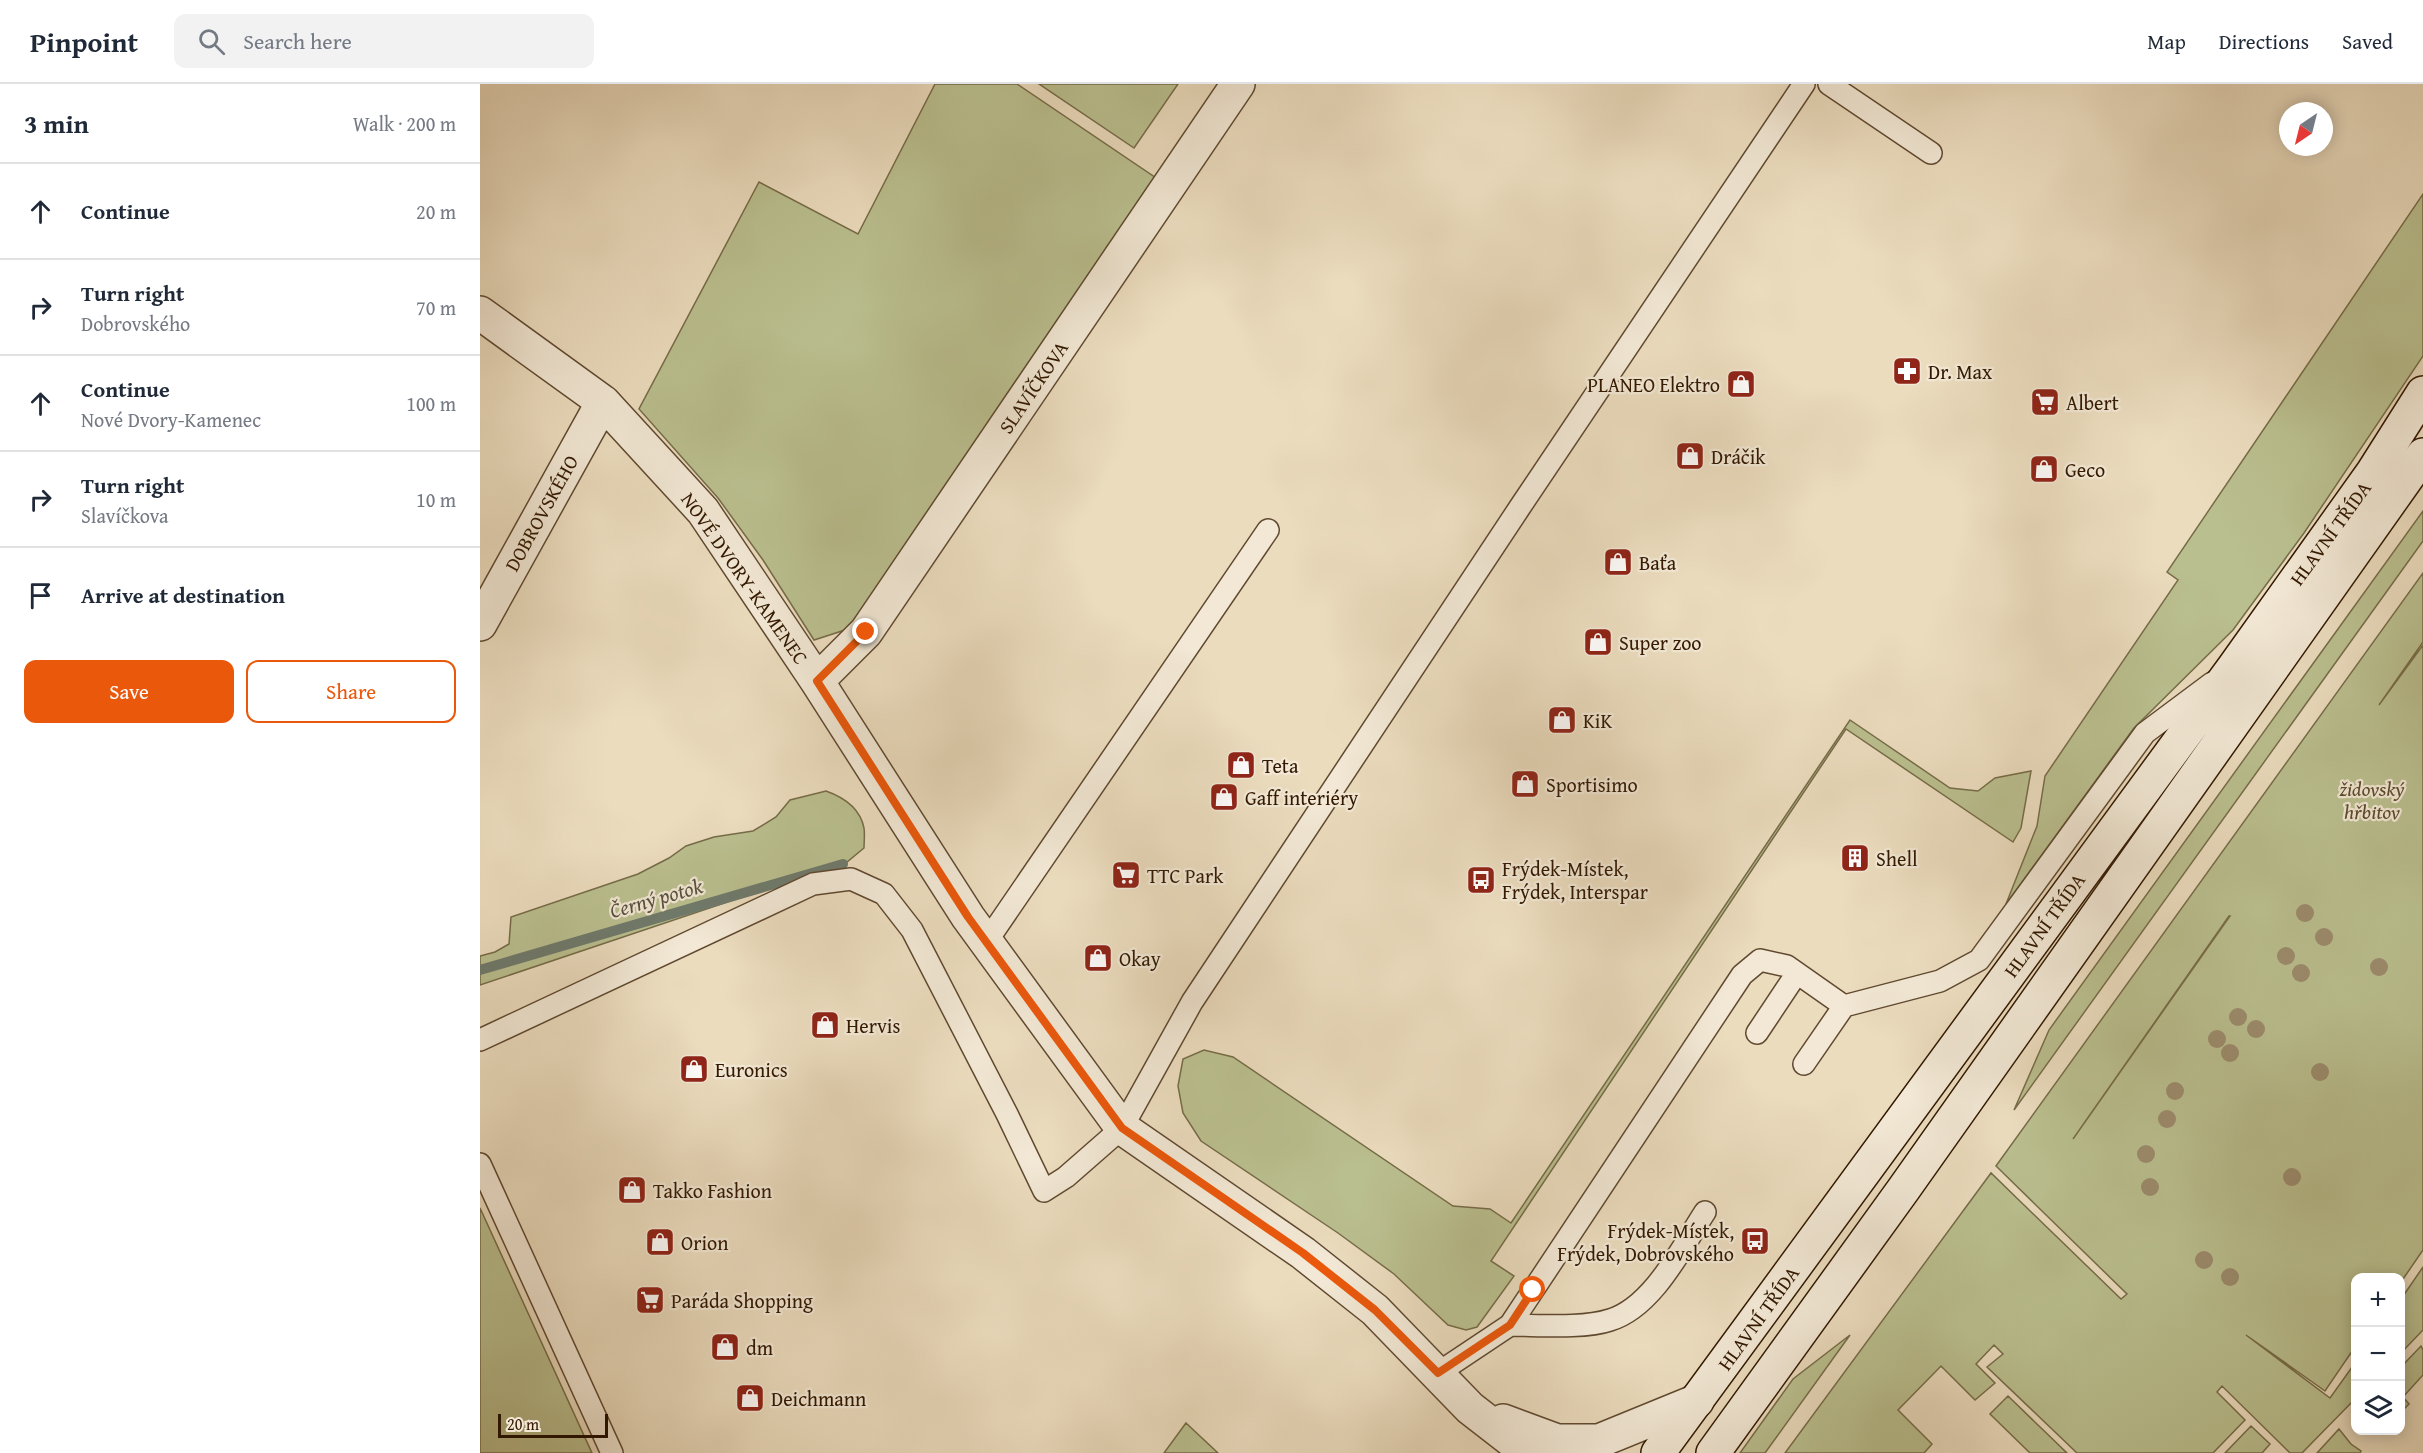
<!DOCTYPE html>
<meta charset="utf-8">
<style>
body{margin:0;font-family:"Gentium Book Plus",serif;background:#f2f2f3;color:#1f2937}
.controls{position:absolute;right:18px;bottom:18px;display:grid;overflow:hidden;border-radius:12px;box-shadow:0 3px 15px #0003}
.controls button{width:54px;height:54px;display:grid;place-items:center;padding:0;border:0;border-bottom:2px solid #e0e1e3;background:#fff;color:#1f2937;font:30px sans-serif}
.compass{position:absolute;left:1799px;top:18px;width:54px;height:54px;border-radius:50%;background:#fff;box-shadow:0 3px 15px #0003;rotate:215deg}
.scale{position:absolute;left:18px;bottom:15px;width:110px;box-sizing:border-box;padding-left:6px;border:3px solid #321800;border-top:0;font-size:16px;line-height:21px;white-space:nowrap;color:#321800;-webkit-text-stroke:4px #f2e8d5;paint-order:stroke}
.stop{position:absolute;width:18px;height:18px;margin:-14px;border:4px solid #ea580c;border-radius:50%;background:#fff}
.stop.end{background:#ea580c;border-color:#fff;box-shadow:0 2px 6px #0008}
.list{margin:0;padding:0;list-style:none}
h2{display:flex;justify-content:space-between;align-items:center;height:78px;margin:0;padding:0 24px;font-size:26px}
h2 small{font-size:20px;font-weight:400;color:#747a83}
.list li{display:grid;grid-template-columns:39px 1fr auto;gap:18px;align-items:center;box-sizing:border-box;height:96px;padding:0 24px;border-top:2px solid #e0e1e3}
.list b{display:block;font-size:22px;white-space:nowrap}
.list p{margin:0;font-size:20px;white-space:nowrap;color:#747a83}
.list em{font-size:20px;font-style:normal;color:#747a83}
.actions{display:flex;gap:12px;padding:18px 24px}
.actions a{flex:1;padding:14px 0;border:2px solid #ea580c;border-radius:12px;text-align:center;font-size:21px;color:#ea580c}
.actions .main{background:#ea580c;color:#fff}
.icon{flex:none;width:33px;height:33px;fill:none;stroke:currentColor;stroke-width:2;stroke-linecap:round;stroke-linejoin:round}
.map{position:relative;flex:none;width:1943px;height:1369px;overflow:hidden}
header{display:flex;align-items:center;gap:36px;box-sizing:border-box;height:84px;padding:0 30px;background:#fff;border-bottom:2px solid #e0e1e3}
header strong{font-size:28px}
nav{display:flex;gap:33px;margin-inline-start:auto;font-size:21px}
.search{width:420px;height:54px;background:#f2f2f3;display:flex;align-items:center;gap:15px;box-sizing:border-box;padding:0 21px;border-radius:12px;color:#747a83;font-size:22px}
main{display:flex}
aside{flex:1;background:#fff}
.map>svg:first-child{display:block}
</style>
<header>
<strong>Pinpoint</strong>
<div class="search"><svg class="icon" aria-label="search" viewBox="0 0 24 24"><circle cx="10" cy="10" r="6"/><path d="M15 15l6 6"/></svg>Search here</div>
<nav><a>Map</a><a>Directions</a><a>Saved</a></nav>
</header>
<main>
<aside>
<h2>3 min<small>Walk · 200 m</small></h2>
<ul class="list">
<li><svg class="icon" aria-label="ahead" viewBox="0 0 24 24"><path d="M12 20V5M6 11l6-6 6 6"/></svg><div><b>Continue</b></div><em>20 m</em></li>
<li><svg class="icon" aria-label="right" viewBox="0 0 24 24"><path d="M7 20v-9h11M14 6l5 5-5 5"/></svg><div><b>Turn right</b><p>Dobrovského</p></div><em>70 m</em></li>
<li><svg class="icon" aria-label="ahead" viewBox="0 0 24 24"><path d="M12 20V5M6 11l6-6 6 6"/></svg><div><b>Continue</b><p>Nové Dvory-Kamenec</p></div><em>100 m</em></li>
<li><svg class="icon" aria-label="right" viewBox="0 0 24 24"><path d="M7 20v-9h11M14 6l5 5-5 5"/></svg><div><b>Turn right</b><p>Slavíčkova</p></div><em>10 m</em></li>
<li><svg class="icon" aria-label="arrive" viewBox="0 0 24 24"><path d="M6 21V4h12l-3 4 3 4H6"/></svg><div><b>Arrive at destination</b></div></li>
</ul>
<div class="actions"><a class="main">Save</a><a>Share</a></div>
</aside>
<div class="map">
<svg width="1943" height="1369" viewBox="0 0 1943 1369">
<rect width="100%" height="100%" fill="#ebdcbe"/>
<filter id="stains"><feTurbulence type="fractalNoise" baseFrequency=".00333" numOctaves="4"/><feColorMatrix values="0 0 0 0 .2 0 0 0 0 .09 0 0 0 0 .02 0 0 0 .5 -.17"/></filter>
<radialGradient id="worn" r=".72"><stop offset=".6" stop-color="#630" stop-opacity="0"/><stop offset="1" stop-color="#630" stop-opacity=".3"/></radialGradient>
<!-- green -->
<path fill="#babf8f" stroke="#766c48" stroke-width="1.5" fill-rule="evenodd" d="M455,0h82l145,98 -314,447 -34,11 -51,-80 -45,-62 -79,-89 120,-227 99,52z
M559,0h139l-44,64z
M1943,110v162l-119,177 -71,97 -99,98 -128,176 31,-78 8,-50 133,-196 -11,-8z
M1943,427v30l-409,569 35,-80z
M1943,489v69l-44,63 44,-60v605l-22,32 -1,-4h-44l-1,69 -30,44 -79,-56 84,63 25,-35v36l-53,54h-12l-68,-67 -5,6 28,28 -32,33h-136l-90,-86 16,-13 -9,-9 -18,19 19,19 -20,17 -34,-34 -43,44 34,34 -8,9h-139l206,-280 130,126 6,-5 -131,-128zM1749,832h1l-157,223z
M1370,636l100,68 28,3 17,-13 36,-7 -10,57 -8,14 -167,-113 -355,532 23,15 -37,51 -11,3 -18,-5 -54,-51 -56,-41 -137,-92 -18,-28 -5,-27 5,-27 21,-9 29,7 220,149 37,3 21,14z
M346,707c17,6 34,17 38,37 1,6 0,14 0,20l-17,14 -367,123v-29l15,-4 14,-8 2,-27 127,-43 31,-16 17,-12 28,-9 39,-6 23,-14 14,-17z
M0,1124l112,245h-112z
M1943,1183v63l-22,23v-54z
M1370,1251l-85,118h-25l53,-74z
M1941,1262l2,4v25l-20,22 6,7 -8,8v-45z
M1528,1312l59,57h-37l-40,-39z
M706,1339l32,30h-54z
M1771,1342l19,18 -8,9h-37z
M1859,1345l12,15 10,7 -1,2h-43z"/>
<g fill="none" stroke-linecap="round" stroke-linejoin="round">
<!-- stream -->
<path stroke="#6f7a6c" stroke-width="10" d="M0,886l363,-106"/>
<!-- service casing -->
<g stroke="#604930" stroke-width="24">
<path id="service" d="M1349,0l102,69
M507,857l281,-411
M1277,949l40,-60
M0,956l333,-156 38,-5 33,15 28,36 95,184 37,77 22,-14 56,-49 70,-126 328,-495 284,-423
M1324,980l40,-58 96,-25 39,-21 166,-227 67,-50
M0,1080l132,289
M1030,1241c28,0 73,4 100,-5 43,-13 72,-73 95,-108
M958,1289l72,-48 232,-350 18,-15 27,6 57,40"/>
</g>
<!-- minor casing -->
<g stroke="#604930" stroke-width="36">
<path id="minor" d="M0,229l123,89 100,109 114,170 151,236 154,211 181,125 72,57 95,98 58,45
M0,540l123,-222
M337,597l49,-49 372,-548
M1023,1337l54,20h42l98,-40"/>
</g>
<!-- secondary casing -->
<g stroke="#321800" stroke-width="36">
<path id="secondary" d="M1178,1369l576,-786 139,-195 50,-79
M1233,1369l190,-263 520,-735"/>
</g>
<!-- service -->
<use href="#service" stroke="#f2e8d5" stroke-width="21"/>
<!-- minor -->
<use href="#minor" stroke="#f2e8d5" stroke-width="33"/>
<!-- secondary -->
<use href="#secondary" stroke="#f2e8d5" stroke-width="33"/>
</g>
<!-- trees -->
<g fill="#9c8c6d">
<circle cx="1825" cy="829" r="9"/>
<circle cx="1844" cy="853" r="9"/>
<circle cx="1806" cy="872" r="9"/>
<circle cx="1899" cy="883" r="9"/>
<circle cx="1821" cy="889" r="9"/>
<circle cx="1758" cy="933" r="9"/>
<circle cx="1776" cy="945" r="9"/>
<circle cx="1737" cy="955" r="9"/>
<circle cx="1750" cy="969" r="9"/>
<circle cx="1840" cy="988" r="9"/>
<circle cx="1695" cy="1007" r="9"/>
<circle cx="1687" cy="1035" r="9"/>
<circle cx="1666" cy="1070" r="9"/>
<circle cx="1812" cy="1093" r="9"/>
<circle cx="1670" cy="1103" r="9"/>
<circle cx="1724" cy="1176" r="9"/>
<circle cx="1750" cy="1193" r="9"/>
</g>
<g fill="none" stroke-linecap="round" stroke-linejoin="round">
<!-- route -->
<path stroke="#ea580c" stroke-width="8" d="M386,548l-49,49 151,236 154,211 181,125 72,57 63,63 72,-48 23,-35"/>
</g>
<!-- icons -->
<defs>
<g id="pharmacy-square" transform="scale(1.5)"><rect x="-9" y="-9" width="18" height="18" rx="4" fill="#8f2418" stroke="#f2e8d5"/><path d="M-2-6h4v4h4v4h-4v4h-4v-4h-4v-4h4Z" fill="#fff"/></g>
<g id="shop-square" transform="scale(1.5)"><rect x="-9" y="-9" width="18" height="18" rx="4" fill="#8f2418" stroke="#f2e8d5"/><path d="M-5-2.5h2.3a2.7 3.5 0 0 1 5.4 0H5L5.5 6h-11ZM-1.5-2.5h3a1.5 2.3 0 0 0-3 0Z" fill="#fff"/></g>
<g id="supermarket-square" transform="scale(1.5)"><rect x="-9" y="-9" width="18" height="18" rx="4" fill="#8f2418" stroke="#f2e8d5"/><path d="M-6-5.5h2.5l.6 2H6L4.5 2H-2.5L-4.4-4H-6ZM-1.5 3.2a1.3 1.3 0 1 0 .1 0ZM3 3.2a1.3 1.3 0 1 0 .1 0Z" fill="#fff"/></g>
<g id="building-square" transform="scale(1.5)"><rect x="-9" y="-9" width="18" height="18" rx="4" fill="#8f2418" stroke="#f2e8d5"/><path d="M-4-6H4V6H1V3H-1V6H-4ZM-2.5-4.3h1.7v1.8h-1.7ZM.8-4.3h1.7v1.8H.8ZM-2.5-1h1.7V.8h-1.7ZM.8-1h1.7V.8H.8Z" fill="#fff"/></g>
<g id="bus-square" transform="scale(1.5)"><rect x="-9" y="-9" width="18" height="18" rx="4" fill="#8f2418" stroke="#f2e8d5"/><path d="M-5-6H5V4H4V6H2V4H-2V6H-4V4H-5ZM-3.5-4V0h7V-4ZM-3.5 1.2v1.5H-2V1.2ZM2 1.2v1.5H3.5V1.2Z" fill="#fff"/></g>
</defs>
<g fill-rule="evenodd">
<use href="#pharmacy-square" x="1427" y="287"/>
<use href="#shop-square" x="1261" y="300"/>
<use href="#supermarket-square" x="1565" y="318"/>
<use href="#shop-square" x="1210" y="372"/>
<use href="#shop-square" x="1564" y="385"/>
<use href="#shop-square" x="1138" y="478"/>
<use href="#shop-square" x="1118" y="558"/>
<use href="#shop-square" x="1082" y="636"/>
<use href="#shop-square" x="761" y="681"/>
<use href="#shop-square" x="1045" y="700"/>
<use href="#shop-square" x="744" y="713"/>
<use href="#building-square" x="1375" y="774"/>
<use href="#supermarket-square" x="646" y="791"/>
<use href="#bus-square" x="1001" y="796"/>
<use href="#shop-square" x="618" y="874"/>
<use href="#shop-square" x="345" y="941"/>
<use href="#shop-square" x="214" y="985"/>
<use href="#shop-square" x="152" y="1106"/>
<use href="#bus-square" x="1275" y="1157"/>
<use href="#shop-square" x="180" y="1158"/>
<use href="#supermarket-square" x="170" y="1216"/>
<use href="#shop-square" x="245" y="1263"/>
<use href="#shop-square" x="270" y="1314"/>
</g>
<g text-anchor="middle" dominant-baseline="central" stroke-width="4.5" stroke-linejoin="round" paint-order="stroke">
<!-- poi labels -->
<g font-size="20" fill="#321800" stroke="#f2e8d5" text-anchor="start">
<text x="1448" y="287">Dr. Max</text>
<text x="1240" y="300" text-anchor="end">PLANEO Elektro</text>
<text x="1586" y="318">Albert</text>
<text x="1231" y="372">Dráčik</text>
<text x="1585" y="385">Geco</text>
<text x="1159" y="478">Baťa</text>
<text x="1139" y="558">Super zoo</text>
<text x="1103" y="636">KiK</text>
<text x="782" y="681">Teta</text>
<text x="1066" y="700">Sportisimo</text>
<text x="765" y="713">Gaff interiéry</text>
<text x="1396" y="774">Shell</text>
<text x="1022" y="784">Frýdek-Místek,<tspan x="1022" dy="23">Frýdek, Interspar</tspan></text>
<text x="667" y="791">TTC Park</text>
<text x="639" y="874">Okay</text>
<text x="366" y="941">Hervis</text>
<text x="235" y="985">Euronics</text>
<text x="173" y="1106">Takko Fashion</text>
<text x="1254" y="1146" text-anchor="end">Frýdek-Místek,<tspan x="1254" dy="23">Frýdek, Dobrovského</tspan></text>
<text x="201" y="1158">Orion</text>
<text x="191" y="1216">Paráda Shopping</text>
<text x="266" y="1263">dm</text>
<text x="291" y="1314">Deichmann</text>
</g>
<!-- street labels -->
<g font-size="20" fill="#321800" stroke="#f2e8d5">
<text transform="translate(553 303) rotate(-56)">SLAVÍČKOVA</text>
<text transform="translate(61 429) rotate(-61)">DOBROVSKÉHO</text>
<text transform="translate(1850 449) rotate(-54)">HLAVNÍ TŘÍDA</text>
<text transform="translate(265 494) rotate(55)">NOVÉ DVORY-KAMENEC</text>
<text transform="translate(1564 841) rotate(-54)">HLAVNÍ TŘÍDA</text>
<text transform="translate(1278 1234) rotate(-54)">HLAVNÍ TŘÍDA</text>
</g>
<!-- park labels -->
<g font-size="20" font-style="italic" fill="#5b4a2b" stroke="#f2e8d5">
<text x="1892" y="704">židovský<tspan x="1892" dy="23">hřbitov</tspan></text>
</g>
<!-- water labels -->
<g font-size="21" font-style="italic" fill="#56513f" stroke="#f2e8d5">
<text transform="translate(176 814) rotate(-16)">Černý potok</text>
</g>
</g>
<rect width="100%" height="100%" filter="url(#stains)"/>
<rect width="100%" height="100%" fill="url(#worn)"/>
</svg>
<div class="controls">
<button>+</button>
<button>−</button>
<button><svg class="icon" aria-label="layers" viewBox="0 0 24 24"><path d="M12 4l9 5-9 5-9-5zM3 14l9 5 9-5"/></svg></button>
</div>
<svg class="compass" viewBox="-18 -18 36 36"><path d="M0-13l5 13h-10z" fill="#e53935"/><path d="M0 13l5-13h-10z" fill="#747a83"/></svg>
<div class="scale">20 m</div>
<div class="stop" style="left:1053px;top:1206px"></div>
<div class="stop end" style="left:386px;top:548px"></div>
</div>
</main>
